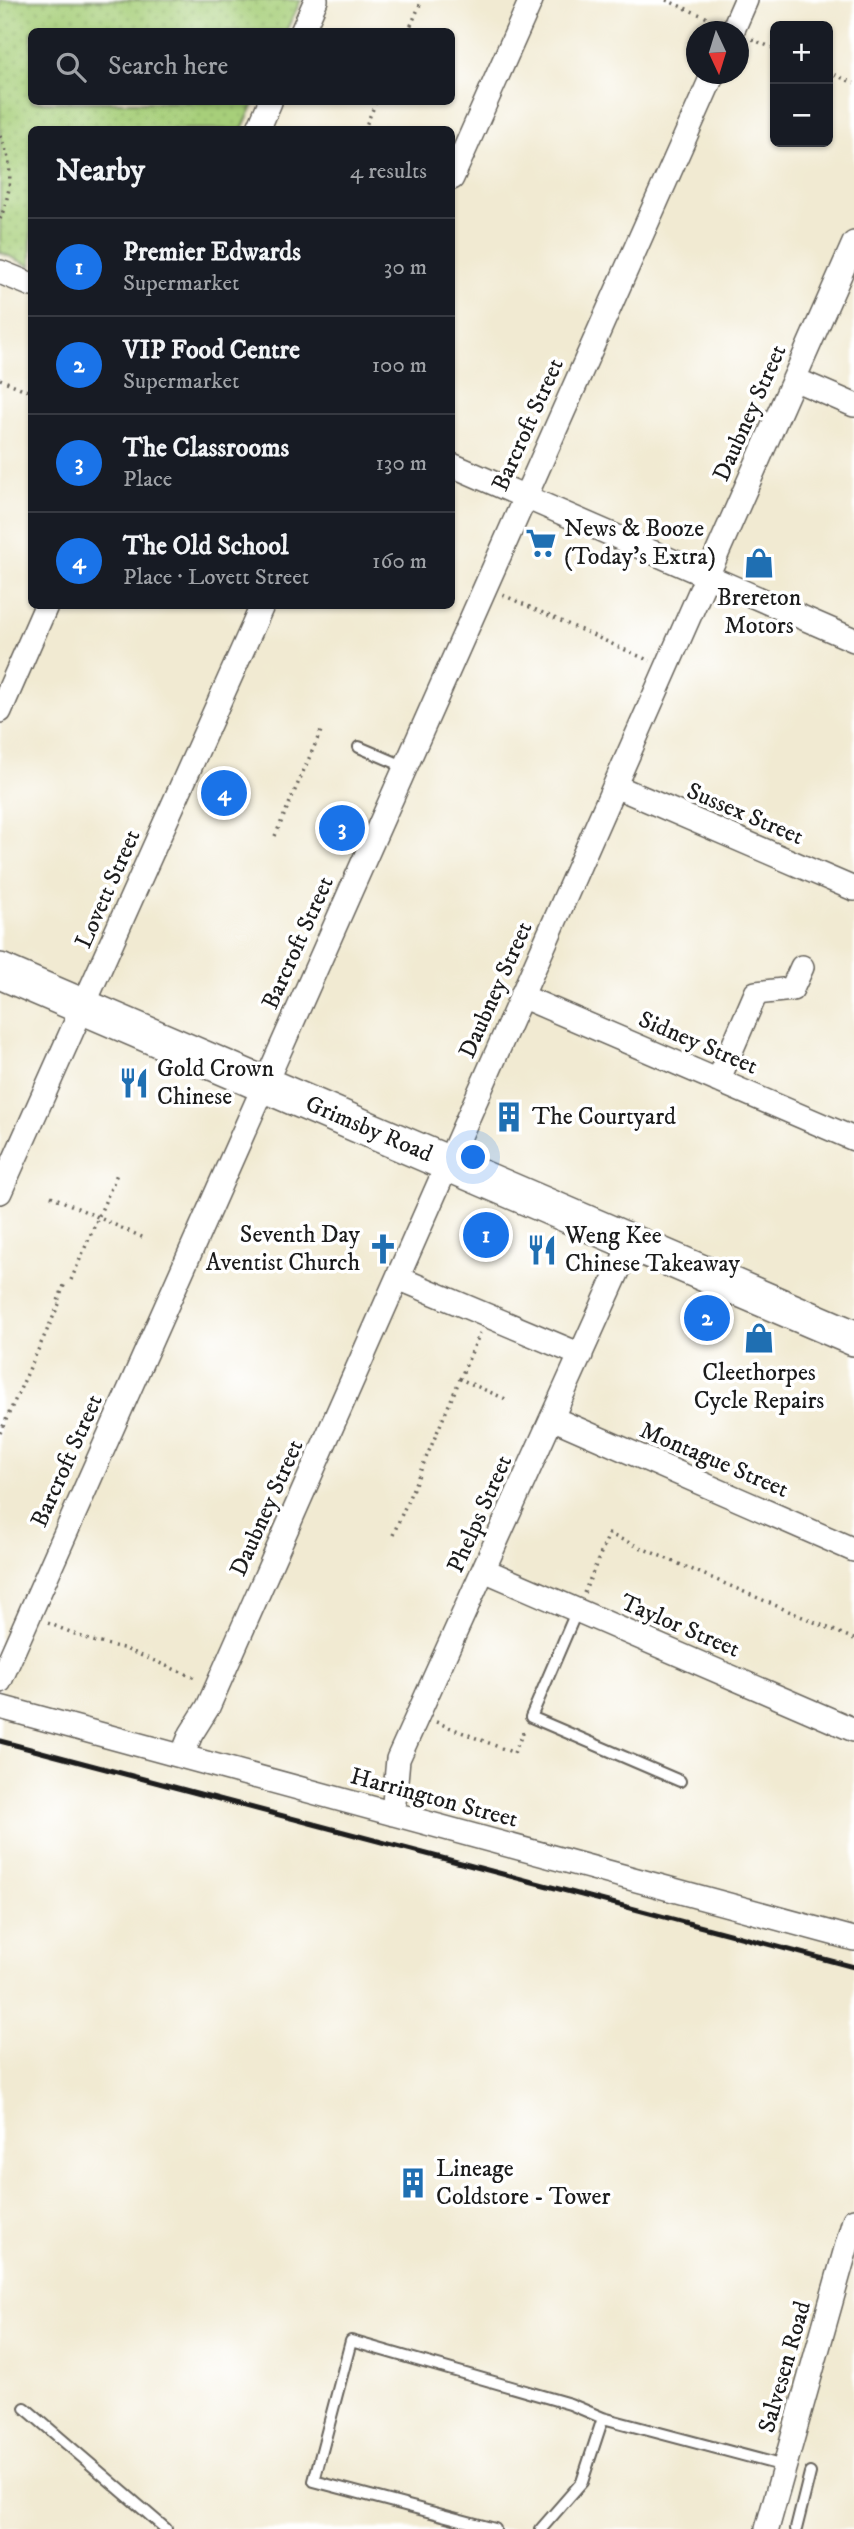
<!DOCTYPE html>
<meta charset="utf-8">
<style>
body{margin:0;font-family:"IM FELL DW Pica",serif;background:#20242c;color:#f1f3f6}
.controls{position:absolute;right:21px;top:21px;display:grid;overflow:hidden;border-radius:10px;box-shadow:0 2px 5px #0004}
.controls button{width:63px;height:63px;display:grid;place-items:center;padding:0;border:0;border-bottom:2px solid #363941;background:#171b24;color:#f1f3f6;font:35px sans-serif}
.compass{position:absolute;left:686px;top:21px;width:63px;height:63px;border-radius:50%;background:#171b24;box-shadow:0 2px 5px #0004;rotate:176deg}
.you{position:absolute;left:474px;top:1158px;width:24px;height:24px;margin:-18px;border:5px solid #fff;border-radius:50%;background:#1a73e8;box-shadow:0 0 0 10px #1a73e833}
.badge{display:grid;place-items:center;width:46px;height:46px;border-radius:50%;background:#1a73e8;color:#fff;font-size:23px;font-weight:700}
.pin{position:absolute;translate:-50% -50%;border:4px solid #fff;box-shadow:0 2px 7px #0006}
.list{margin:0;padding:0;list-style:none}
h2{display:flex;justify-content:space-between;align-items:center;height:91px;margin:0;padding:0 28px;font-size:30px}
h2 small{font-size:23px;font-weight:400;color:#9ea1a6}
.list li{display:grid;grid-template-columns:46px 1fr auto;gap:21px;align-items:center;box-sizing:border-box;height:98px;padding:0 28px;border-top:2px solid #363941}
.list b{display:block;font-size:26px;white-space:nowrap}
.list p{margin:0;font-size:23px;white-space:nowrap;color:#9ea1a6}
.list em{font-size:23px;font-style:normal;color:#9ea1a6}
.icon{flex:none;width:38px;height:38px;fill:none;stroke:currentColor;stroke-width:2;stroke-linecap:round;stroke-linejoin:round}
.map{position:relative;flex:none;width:854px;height:2529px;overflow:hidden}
.search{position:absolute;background:#171b24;box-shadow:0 2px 5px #0004;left:28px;top:28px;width:427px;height:77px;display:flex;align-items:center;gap:18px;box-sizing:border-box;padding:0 24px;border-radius:10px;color:#9ea1a6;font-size:26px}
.panel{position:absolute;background:#171b24;box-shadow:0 2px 5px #0004;left:28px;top:126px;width:427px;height:483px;border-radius:10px}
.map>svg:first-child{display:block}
</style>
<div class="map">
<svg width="854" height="2529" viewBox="0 0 854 2529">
<defs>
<pattern id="park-dots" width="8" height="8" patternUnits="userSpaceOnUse" patternTransform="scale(1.75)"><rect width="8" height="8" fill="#a7cf7a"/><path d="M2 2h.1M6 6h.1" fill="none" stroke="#8fb169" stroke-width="1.8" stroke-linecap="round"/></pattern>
</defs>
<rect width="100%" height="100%" fill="#fff"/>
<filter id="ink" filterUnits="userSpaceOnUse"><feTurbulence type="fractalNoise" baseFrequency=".0143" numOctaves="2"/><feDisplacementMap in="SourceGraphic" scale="14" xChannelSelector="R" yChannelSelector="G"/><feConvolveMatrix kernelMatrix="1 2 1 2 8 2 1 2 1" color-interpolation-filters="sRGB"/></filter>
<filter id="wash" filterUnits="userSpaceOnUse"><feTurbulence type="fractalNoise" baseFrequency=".00686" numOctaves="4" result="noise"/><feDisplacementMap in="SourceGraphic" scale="28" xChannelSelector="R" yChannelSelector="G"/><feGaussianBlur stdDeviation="1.57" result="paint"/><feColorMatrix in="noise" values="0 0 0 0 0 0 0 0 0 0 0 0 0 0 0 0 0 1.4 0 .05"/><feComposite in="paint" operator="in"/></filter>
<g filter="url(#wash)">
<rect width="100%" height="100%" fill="#f1ead2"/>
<!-- park -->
<path fill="url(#park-dots)" stroke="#62764b" stroke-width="2" d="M0,0h301l-15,31 -254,1v70h223l-13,27 -210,1 -1,136 -31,-14z"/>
</g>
<g filter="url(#ink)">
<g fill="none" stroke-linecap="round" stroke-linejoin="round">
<!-- service casing -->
<g stroke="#67645c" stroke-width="14">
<path id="service" d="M359,747l47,20
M577,1610l-46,107 149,64
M25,2408l141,121
M495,2529l-181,-48 37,-140 219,63 33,14 181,48
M541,2529l41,-47 21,-64
M796,2529l14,-56"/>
</g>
<!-- minor casing -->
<g stroke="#67645c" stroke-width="26">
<path id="minor" d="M302,32l14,-32
M732,32l14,-32
M258,130l12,-28
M452,178l79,-178
M0,272l32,13
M794,379l60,26
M452,465l402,175
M0,711l46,-105
M615,786l239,103
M521,996l333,143
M718,1081l38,-88 36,-4 10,-22
M0,1192l262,-586
M398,1278l183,77
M552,1418l302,132
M484,1570l370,160
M0,1681l713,-1607
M0,1707l854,232
M182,1756l9,-22 17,-27 646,-1464
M393,1814l5,-55 234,-519
M767,2529l87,-309"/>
</g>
<!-- primary casing -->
<g stroke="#67645c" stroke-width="38">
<path id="primary" d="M0,971l854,367"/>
</g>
<!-- path -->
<path stroke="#67645c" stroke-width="3.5" stroke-dasharray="2 5" stroke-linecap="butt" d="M666,0l49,21
M408,32l14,-32
M752,39l23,10
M828,72l26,11
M364,130l12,-28
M0,136c14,28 12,55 0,83
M0,379l32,14
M503,595l147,66
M275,836l46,-105
M51,1196l93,42
M71,1280l46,-106
M460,1379l20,-46
M0,1433l60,-131 -2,-1 7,-18
M393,1535l67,-156 48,21
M584,1593l25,-59 245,105
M48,1623l44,18 31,7 75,31
M436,1722l78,31 11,-25"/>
<!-- service -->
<use href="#service" stroke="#fff" stroke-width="10"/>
<!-- minor -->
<use href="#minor" stroke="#fff" stroke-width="23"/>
<!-- primary -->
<use href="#primary" stroke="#fff" stroke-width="35"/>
<!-- rail -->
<path stroke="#1c1c1c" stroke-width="5" d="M0,1741l854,226"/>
</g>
</g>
<!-- icons -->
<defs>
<g id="supermarket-bare" transform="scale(2.415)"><path d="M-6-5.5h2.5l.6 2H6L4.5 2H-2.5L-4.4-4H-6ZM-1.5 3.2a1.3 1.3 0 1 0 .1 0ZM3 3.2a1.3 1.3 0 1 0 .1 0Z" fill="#1f6fb2" stroke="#fff" stroke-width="2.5" paint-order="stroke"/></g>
<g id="shop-bare" transform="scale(2.415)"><path d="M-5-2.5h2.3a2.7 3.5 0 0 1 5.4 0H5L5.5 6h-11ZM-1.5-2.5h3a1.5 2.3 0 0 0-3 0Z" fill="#1f6fb2" stroke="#fff" stroke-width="2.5" paint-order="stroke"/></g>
<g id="restaurant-bare" transform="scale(2.415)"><path d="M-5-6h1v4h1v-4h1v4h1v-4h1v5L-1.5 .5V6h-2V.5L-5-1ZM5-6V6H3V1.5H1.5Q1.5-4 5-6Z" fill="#1f6fb2" stroke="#fff" stroke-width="2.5" paint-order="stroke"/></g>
<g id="building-bare" transform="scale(2.415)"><path d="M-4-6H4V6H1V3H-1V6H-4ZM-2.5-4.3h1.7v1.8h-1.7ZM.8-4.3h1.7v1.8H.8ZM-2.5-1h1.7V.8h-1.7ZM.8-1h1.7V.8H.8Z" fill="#1f6fb2" stroke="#fff" stroke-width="2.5" paint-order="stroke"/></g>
<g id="church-bare" transform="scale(2.415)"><path d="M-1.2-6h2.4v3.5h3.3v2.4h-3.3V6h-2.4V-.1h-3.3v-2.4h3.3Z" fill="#1f6fb2" stroke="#fff" stroke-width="2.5" paint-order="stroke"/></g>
</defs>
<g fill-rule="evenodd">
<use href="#supermarket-bare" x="541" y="543"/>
<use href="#shop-bare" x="759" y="563"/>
<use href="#restaurant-bare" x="134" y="1083"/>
<use href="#building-bare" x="509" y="1117"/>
<use href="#church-bare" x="383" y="1249"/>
<use href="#restaurant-bare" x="542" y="1250"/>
<use href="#shop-bare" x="759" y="1338"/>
<use href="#building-bare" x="413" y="2183"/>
</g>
<g text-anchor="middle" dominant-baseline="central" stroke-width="7" stroke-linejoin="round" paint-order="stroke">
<!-- street labels -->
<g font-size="24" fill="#1c1c1c" stroke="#fff">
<text transform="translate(750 413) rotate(-66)">Daubney Street</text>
<text transform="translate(528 425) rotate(-66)">Barcroft Street</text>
<text transform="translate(745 814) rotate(23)">Sussex Street</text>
<text transform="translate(108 889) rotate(-66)">Lovett Street</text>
<text transform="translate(298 943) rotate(-66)">Barcroft Street</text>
<text transform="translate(496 990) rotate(-66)">Daubney Street</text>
<text transform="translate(698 1043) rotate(23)">Sidney Street</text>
<text transform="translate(369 1129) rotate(23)">Grimsby Road</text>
<text transform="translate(714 1460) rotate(23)">Montague Street</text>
<text transform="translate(67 1461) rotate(-66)">Barcroft Street</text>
<text transform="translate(267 1508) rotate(-66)">Daubney Street</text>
<text transform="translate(480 1514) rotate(-66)">Phelps Street</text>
<text transform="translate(680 1626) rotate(23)">Taylor Street</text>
<text transform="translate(434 1798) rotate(15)">Harrington Street</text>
<text transform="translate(785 2367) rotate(-74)">Salvesen Road</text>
</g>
<!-- poi labels -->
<g font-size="24" fill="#1c1c1c" stroke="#fff" text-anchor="start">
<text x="564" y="529">News &amp; Booze<tspan x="564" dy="28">(Today's Extra)</tspan></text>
<text x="759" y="598" text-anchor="middle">Brereton<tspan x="759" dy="28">Motors</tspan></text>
<text x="157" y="1069">Gold Crown<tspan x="157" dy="28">Chinese</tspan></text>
<text x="532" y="1117">The Courtyard</text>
<text x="360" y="1235" text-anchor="end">Seventh Day<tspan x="360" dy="28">Aventist Church</tspan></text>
<text x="565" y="1236">Weng Kee<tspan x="565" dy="28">Chinese Takeaway</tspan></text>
<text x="759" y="1373" text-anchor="middle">Cleethorpes<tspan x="759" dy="28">Cycle Repairs</tspan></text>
<text x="436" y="2169">Lineage<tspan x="436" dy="28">Coldstore - Tower</tspan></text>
</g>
</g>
</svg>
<div class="controls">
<button>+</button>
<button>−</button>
</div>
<svg class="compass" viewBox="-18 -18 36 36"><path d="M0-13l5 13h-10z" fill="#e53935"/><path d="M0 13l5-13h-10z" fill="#9ea1a6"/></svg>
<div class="you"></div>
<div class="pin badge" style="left:486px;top:1235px">1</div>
<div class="pin badge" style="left:707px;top:1318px">2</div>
<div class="pin badge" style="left:342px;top:828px">3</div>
<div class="pin badge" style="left:224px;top:793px">4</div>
<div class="search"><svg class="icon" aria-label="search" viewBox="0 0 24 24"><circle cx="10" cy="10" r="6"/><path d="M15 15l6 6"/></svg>Search here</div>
<section class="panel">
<h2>Nearby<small>4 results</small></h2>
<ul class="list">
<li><span class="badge">1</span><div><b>Premier Edwards</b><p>Supermarket</p></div><em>30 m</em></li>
<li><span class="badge">2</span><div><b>VIP Food Centre</b><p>Supermarket</p></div><em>100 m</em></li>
<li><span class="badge">3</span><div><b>The Classrooms</b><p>Place</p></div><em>130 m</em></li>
<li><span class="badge">4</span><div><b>The Old School</b><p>Place · Lovett Street</p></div><em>160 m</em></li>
</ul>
</section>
</div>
